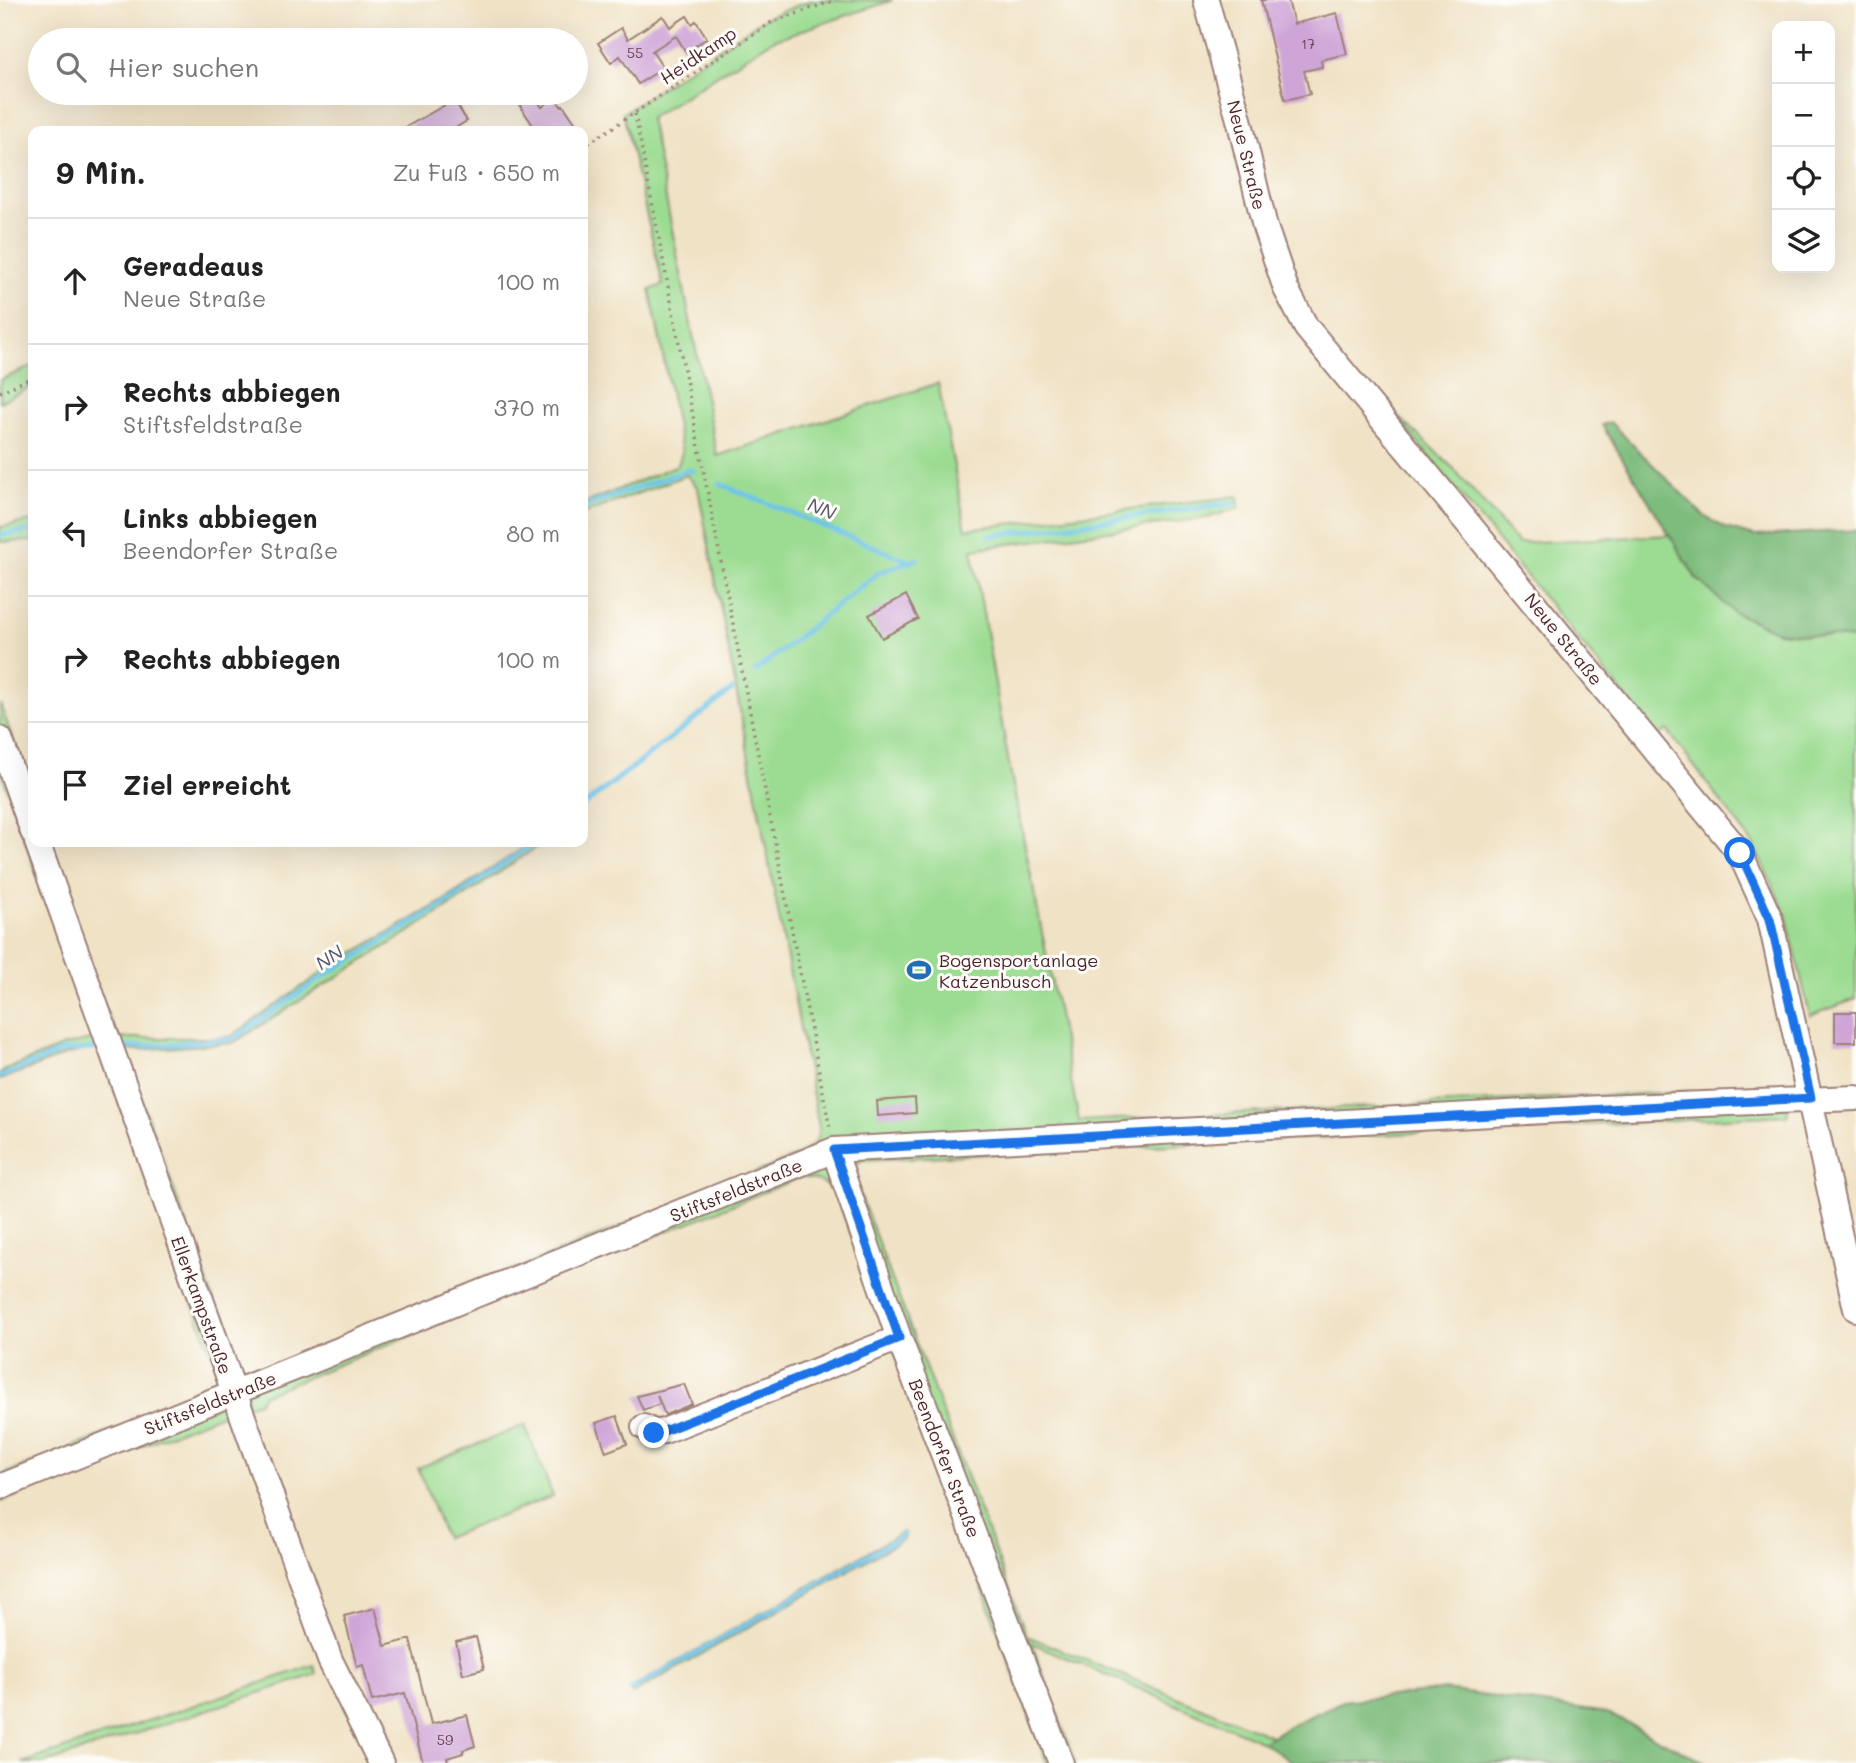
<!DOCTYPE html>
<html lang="de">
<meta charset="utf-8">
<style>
body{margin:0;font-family:Mali,sans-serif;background:#f2f2f2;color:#222}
.controls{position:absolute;right:21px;top:21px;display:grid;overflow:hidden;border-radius:14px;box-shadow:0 7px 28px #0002}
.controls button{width:63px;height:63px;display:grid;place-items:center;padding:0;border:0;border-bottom:2px solid #e0e0e0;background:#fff;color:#222;font:35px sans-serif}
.stop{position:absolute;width:21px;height:21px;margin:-16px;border:5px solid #1a73e8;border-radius:50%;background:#fff}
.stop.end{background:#1a73e8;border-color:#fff;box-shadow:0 2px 7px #0008}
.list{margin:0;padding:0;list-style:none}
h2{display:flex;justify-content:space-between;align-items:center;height:91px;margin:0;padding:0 28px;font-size:30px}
h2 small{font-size:23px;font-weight:400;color:#767676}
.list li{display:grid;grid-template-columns:46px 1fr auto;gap:21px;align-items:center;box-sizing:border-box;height:126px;padding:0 28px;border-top:2px solid #e0e0e0}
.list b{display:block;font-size:26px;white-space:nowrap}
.list p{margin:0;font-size:23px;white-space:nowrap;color:#767676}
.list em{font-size:23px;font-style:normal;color:#767676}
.icon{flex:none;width:38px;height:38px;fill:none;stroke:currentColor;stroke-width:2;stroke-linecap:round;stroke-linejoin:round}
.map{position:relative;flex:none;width:1856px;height:1763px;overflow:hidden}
.search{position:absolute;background:#fff;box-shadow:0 7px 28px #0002;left:28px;top:28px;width:560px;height:77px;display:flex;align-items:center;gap:18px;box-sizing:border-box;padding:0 24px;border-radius:38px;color:#767676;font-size:26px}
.panel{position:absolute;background:#fff;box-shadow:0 7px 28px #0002;left:28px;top:126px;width:560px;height:721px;border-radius:14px}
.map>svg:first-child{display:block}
</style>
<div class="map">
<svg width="1856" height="1763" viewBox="0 0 1856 1763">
<rect width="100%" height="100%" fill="#fdfcf7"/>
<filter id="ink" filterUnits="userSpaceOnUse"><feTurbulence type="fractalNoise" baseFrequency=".0143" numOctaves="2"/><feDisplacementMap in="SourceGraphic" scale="14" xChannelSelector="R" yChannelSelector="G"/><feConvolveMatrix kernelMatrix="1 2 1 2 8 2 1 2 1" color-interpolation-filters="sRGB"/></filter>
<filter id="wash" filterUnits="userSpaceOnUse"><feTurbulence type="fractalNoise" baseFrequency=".00686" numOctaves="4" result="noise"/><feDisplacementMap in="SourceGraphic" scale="28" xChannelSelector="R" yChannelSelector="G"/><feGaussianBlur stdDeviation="1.57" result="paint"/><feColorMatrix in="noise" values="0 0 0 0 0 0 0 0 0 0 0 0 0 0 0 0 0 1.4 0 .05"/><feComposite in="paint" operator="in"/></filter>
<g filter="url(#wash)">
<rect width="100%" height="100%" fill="#f0e2c5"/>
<!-- green -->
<path fill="#9cdc92" stroke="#737e5e" stroke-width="2" d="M811,0h82l-120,40 -123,78 67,338 221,-73 28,146 272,-33 1,12 -32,10 -235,31 36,210 71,362 705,-34 4,28 -926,45 -8,7v12l173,457 247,101 -11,5 -231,-99 43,120h-28l-212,-572 -16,-10 -18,-4 -538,218 -4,7 -45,15 -214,85v-26l208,-83 9,-8 1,-14 -120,-324 -33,8 -65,25v-7l8,-4 56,-23 31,-7 -95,-269v-67l33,94v45l85,196h100l14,-2 99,-70 112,-65 89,-59h12l-97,66 -214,135 -109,8 110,306 8,13 13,4 542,-218 19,-14 3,-14 -121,-640 -11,-13 -104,39v-10l95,-39 4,-13 -32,-162 13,-5 -40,-172 142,-95z
M33,366v20l-33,16v-22z
M1390,409l63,59 65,75 152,-8 26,43 82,54 78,7v360l-46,17 -24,-102 -33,-70 -86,-114 -9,7z
M33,521v20l-33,1v-15z
M525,1425l28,71 -108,42 -27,-70z
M903,1532l2,6 -273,156 -3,-5z
M314,1665l3,9 -271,89h-24z"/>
<!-- forest -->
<path fill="#7dbc7c" stroke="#646e54" stroke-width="2" d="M1610,422l94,94 21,12 30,8 101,-6v109l-78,-7 -45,-20 -37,-34 -94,-153z
M1446,1690l161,23 99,50h-413l-30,-21 28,-17 52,-24z"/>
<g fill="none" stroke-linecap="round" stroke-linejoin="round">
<!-- stream -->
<path stroke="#6dc4ea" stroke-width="5" d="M720,484l191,78
M583,507l105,-37 5,1
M0,535l33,-5
M989,536l245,-33
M756,671l122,-98 39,-14
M583,806l149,-116
M123,1048l110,-9 94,-65 118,-70 91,-62
M0,1077l63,-26 31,-2
M631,1690l273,-155"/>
</g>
<g id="blocks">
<!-- building -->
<path fill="#cfa5d8" d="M1261,0h27l6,24 43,-11 10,41 -26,6 1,7 -18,4 6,23 -25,6z
M663,16l7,11 17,-11 5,8 4,-3 11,17 -21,14 -10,-16 -24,15 11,17 -25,16 -18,-28 -9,7 -13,-20 23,-15 7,11z
M534,96l8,11 13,-9 6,8 2,-1 18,26h-44l-17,-25z
M454,100l13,21 -17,10h-51z
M906,595l12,24 -36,19 -13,-23z
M1835,1012h21v30h-21z
M915,1098l1,15 -38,3 -1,-15z
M684,1384l8,20 -27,11 -8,-20 3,9 -17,6 -6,-14z
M617,1416l10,28 -21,8 -10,-29z
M375,1608l10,38 25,-7 21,85 36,-9 8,31 -12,4v3l-16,5 1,5h-25l-18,-70 -33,8 -9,-36 -6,2 -13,-51z
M476,1637l8,32 -21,5 -7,-32z"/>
</g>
</g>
<g filter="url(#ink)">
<use href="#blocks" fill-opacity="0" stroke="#9d8078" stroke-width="2"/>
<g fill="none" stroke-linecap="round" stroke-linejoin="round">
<!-- minor casing -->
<g stroke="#9d8078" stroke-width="28">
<path id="minor" d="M1206,0l34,123 25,104 21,62 20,38 434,526 30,66 86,390
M0,739l33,93
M37,842l293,818 51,103
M834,1150l65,188 162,425
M644,1427l11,6 9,-2 235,-93
M0,1487l834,-337 766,-42 256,-10"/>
</g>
<!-- path -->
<path stroke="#9d8078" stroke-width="3.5" stroke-dasharray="2 5" stroke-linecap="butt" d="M635,114l195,1015
M583,147l189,-125 64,-22
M0,392l33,-15"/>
<!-- minor -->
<use href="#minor" stroke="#fff" stroke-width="24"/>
</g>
</g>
<g fill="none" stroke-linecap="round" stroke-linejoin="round" filter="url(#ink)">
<!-- route -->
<path stroke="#1a73e8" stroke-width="9" d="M654,1433l10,-2 235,-93 -65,-188 977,-52 -41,-179 -30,-66"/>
</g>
<!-- icons -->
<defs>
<g id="stadium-bare" transform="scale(1.89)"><path d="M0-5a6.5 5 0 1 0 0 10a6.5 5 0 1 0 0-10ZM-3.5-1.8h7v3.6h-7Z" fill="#1f6fb2" stroke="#fdfcf7" stroke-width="2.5" paint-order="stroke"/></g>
</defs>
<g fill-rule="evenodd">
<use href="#stadium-bare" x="919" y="970"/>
</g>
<g text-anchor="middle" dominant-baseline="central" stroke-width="6" stroke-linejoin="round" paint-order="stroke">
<!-- number labels -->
<g font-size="14" fill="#6b4056">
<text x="1308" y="43">17</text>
<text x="635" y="52">55</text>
<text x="445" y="1739">59</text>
</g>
<!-- street labels -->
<g font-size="18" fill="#4a1f2b" stroke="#fdfcf7">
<text transform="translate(698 55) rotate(-34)">Heidkamp</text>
<text transform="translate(1247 155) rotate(76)">Neue Straße</text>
<text transform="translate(1564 639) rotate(51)">Neue Straße</text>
<text transform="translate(736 1190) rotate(-22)">Stiftsfeldstraße</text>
<text transform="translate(202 1305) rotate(70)">Ellerkampstraße</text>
<text transform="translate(210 1403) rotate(-22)">Stiftsfeldstraße</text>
<text transform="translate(945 1458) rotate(69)">Beendorfer Straße</text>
</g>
<!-- poi labels -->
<g font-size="18" fill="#4a1f2b" stroke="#fdfcf7" text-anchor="start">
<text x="939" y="960">Bogensportanlage<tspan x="939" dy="21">Katzenbusch</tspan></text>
</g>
<!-- water labels -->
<g font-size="19" font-style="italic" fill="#56596e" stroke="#fdfcf7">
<text transform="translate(822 508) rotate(22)">NN</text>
<text transform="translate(329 957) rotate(-33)">NN</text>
</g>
</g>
</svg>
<div class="controls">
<button>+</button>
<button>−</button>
<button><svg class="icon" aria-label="locate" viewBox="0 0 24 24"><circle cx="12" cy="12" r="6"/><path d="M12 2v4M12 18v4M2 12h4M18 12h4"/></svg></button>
<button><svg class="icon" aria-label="layers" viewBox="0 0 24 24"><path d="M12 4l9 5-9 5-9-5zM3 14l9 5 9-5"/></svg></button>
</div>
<div class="stop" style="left:1740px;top:853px"></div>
<div class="stop end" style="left:654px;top:1433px"></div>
<div class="search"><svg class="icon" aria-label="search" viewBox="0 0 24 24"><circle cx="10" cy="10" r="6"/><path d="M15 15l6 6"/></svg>Hier suchen</div>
<section class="panel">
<h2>9 Min.<small>Zu Fuß · 650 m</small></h2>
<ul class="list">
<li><svg class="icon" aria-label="ahead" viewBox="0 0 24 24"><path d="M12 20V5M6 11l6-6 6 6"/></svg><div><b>Geradeaus</b><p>Neue Straße</p></div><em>100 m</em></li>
<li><svg class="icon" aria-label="right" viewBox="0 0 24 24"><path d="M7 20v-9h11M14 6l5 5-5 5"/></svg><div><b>Rechts abbiegen</b><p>Stiftsfeldstraße</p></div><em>370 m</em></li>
<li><svg class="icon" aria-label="left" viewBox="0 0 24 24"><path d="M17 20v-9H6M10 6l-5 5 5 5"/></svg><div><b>Links abbiegen</b><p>Beendorfer Straße</p></div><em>80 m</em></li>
<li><svg class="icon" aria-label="right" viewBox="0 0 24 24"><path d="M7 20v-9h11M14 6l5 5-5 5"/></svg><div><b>Rechts abbiegen</b></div><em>100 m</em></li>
<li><svg class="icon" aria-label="arrive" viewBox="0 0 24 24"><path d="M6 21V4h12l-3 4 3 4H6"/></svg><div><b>Ziel erreicht</b></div></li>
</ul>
</section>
</div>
